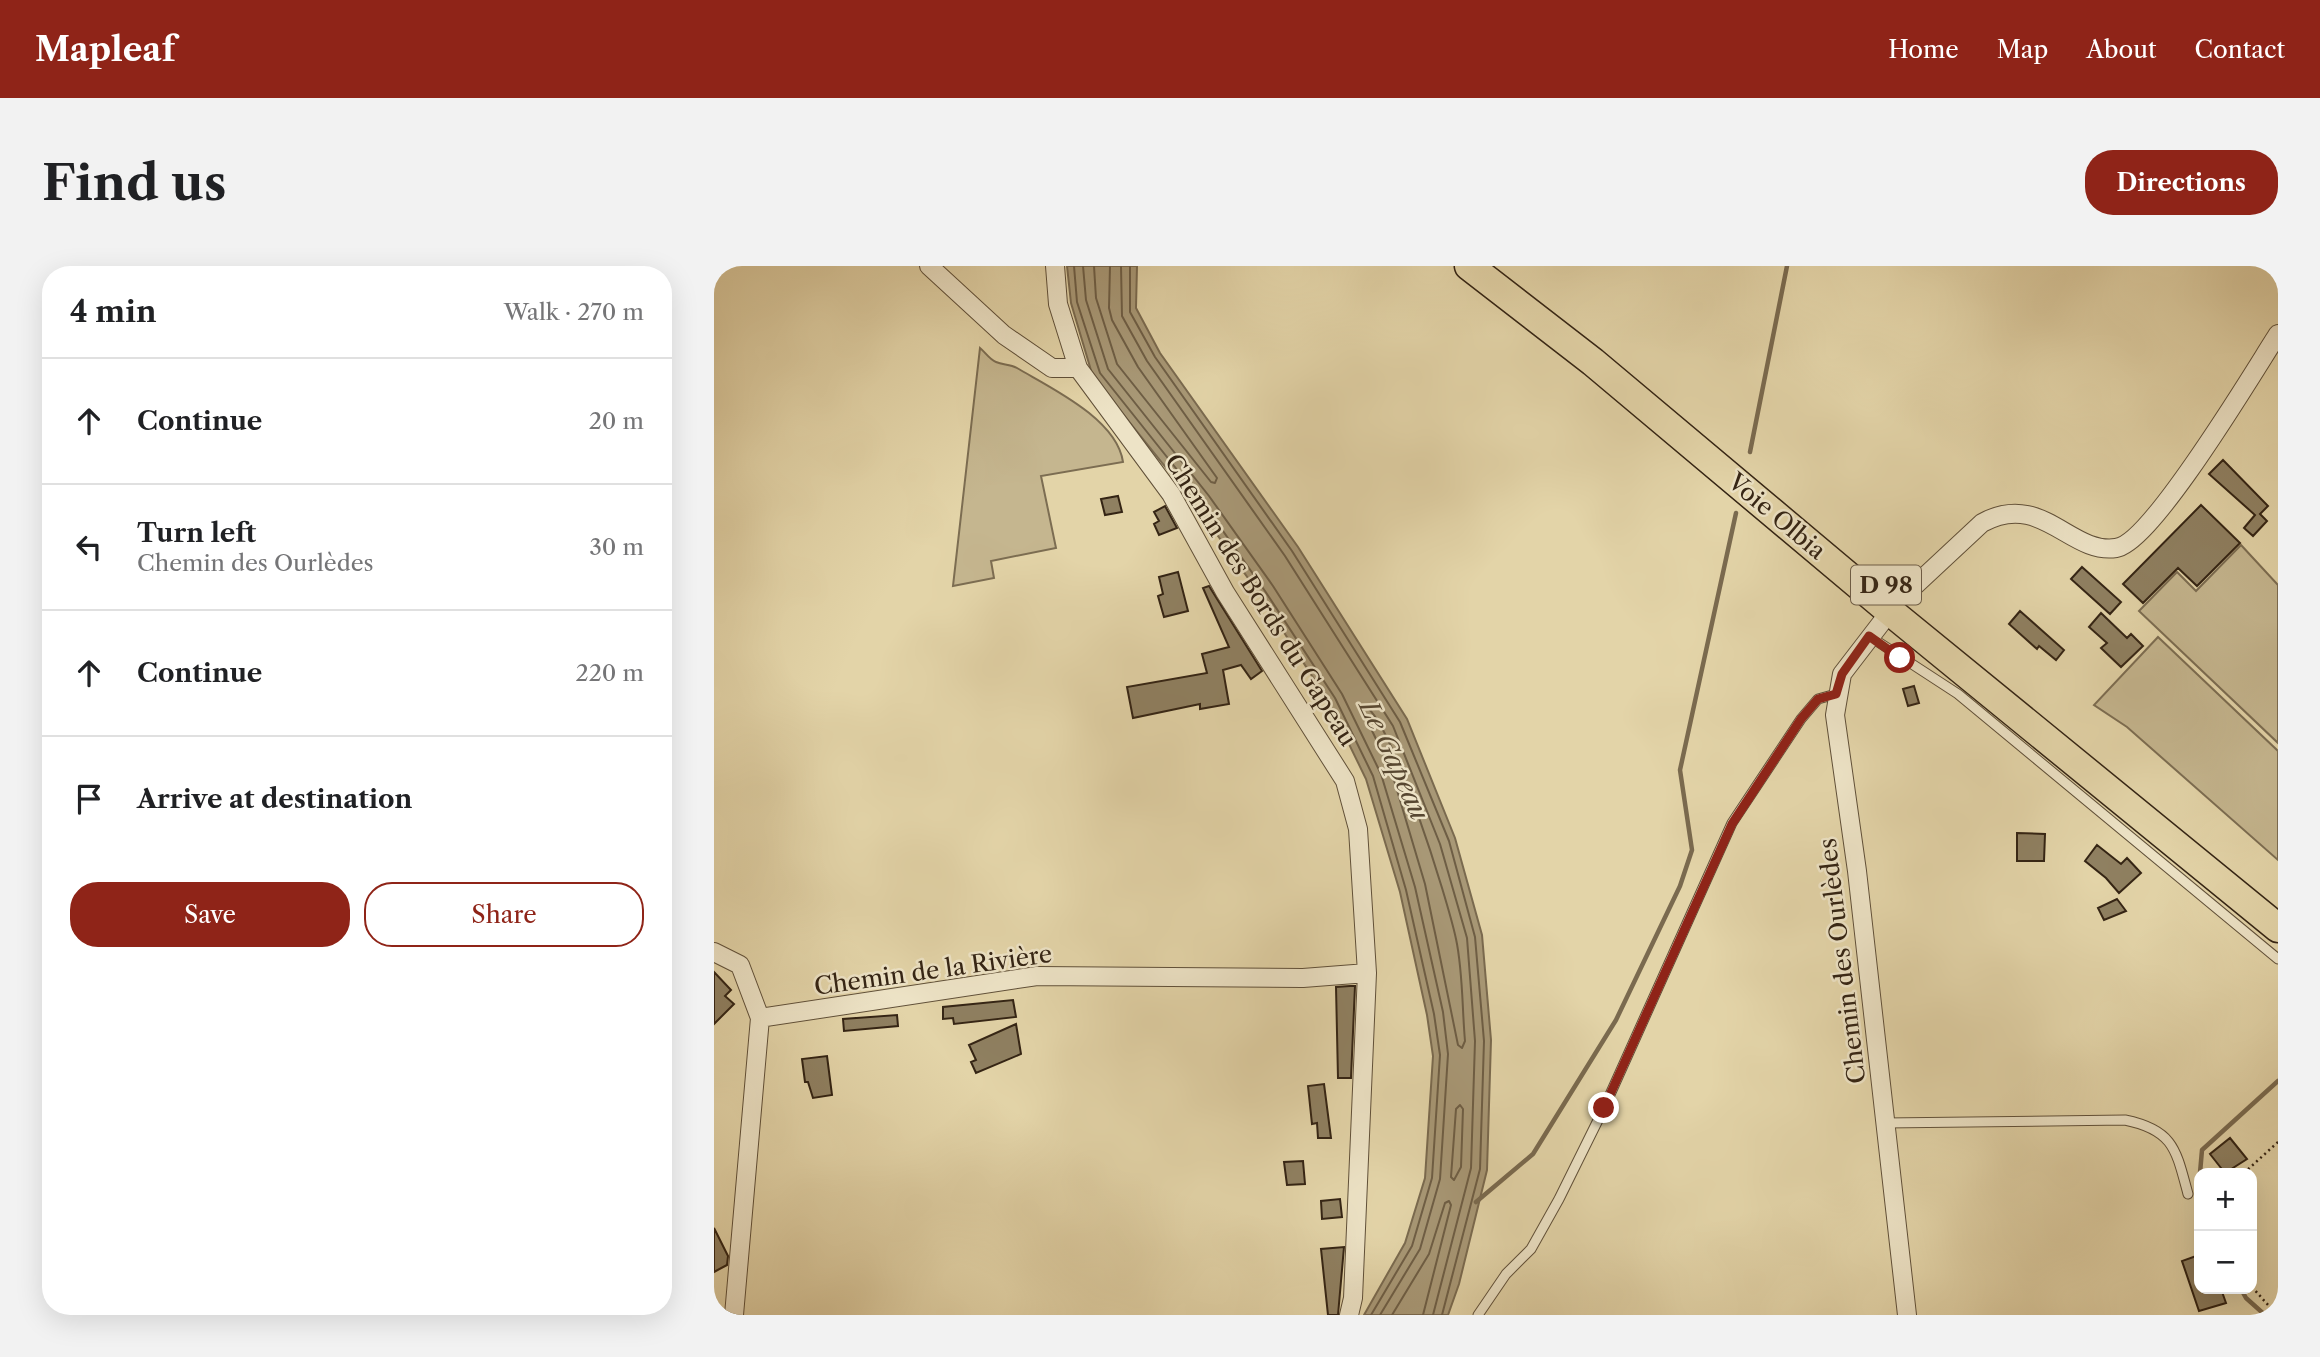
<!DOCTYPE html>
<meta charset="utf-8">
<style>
body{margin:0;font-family:"Libre Caslon Text",serif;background:#f2f2f2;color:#202124}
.controls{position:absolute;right:21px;bottom:21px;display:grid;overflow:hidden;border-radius:14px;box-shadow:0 7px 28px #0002}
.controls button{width:63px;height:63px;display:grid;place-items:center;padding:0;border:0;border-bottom:2px solid #e0e0e0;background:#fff;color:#202124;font:35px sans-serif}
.stop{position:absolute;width:21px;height:21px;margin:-16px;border:5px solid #8f2418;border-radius:50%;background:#fff}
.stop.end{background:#8f2418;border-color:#fff;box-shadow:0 2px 7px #0008}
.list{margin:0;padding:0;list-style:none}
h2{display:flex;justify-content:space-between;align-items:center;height:91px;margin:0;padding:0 28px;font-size:30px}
h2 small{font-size:23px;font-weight:400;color:#757577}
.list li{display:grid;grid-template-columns:46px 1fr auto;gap:21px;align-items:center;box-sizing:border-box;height:126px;padding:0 28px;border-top:2px solid #e0e0e0}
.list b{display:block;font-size:26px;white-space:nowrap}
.list p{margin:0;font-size:23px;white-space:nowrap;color:#757577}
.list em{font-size:23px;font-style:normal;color:#757577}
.actions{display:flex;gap:14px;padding:21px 28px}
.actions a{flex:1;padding:16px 0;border:2px solid #8f2418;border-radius:28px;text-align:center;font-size:24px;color:#8f2418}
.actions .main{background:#8f2418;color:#fff}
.icon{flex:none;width:38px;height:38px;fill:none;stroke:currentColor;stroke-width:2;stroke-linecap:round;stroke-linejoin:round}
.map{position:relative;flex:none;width:1564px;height:1049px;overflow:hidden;border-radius:28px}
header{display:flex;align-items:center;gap:42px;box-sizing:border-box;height:98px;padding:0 35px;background:#8f2418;color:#fff}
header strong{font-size:33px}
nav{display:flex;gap:38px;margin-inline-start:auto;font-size:24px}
.intro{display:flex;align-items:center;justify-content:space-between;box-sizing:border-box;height:168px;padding:0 42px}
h1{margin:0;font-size:49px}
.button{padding:18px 32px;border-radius:28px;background:#8f2418;color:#fff;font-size:24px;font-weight:700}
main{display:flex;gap:42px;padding:0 42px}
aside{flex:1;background:#fff;border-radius:28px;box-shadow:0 7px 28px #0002}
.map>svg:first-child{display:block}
</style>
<header>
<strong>Mapleaf</strong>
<nav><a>Home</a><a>Map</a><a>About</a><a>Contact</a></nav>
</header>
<div class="intro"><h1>Find us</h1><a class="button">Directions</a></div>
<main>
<aside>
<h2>4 min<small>Walk · 270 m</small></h2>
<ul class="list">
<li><svg class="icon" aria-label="ahead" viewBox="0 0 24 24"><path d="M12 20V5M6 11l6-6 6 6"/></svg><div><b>Continue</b></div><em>20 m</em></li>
<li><svg class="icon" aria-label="left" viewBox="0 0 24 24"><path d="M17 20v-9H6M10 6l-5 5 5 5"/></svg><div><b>Turn left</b><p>Chemin des Ourlèdes</p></div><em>30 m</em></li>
<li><svg class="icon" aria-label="ahead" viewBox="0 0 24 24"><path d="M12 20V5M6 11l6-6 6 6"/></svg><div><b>Continue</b></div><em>220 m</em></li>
<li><svg class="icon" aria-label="arrive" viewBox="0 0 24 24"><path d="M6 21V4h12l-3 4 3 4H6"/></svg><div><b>Arrive at destination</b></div></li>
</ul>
<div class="actions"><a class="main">Save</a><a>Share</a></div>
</aside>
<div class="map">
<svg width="1564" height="1049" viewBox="0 0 1564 1049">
<rect width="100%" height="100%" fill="#e3d4a8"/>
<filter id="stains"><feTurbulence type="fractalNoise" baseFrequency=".00286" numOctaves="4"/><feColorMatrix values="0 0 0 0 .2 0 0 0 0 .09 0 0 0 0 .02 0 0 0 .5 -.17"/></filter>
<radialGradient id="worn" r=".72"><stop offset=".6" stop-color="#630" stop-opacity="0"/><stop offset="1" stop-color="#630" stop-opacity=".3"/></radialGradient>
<!-- green -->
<path fill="#c5b68f" stroke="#7c6d52" stroke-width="2" d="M266,82c5,4 10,12 16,14 7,3 14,2 21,6 34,20 100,51 106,94l-82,14 15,72 -65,13 3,17 -41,8z
M1527,279l37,40v158l-139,-132 38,-39 19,19z
M1444,371l120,114v109l-151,-133 -33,-22z"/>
<!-- water -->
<path fill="#a89876" stroke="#7a6a4f" stroke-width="2" d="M353,0h70l-1,42 24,45 138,194 109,172 48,119 27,97 9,105 -4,130 -28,114 -11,31h-84l41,-72 20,-65 8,-122 -6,-41 -27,-123 -34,-113 -38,-78 -68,-106 -64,-90 -103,-128 -22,-74z"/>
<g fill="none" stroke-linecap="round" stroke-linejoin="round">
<!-- shore -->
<path stroke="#6e5e45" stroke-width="2" d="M360,0l3,36 23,71 102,128 63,90 70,107 38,78 33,114 28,124 6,41 -8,123 -20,68 -41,69
M369,0l3,34 22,69 101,127 64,90 69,108 39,80 34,113 28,125 5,42 -8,125 -20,70 -40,66
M380,0l2,32 21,66 94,118 4,1 2,-5 -79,-111 -26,-47 -3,-12 1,-42
M407,0l1,50 25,45 138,195 108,170 47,118 27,94 8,103 -4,127 -38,147
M416,0v46l25,45 137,194 108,171 49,119 26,96 9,104 -4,128 -38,146
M650,439c28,15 84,196 92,234 7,32 6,69 9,102l-3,7 -4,-3 -33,-161 -34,-114 -29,-60z
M746,839l3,4 -2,58 -7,13 -3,-3 5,-68z
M678,1049l37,-61 16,-51 4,-2 2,4 -28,110"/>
<!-- stream -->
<path stroke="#7a6a4f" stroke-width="4.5" d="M1036,186l37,-186
M1486,907l2,-23 76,-69
M762,936l57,-48 83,-134 64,-134 12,-36 -12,-80 56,-257
M1527,1023l5,9 19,17"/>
</g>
<!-- building -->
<path fill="#8f8061" stroke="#342414" stroke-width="2" d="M1509,194l45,46 -8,8 7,7 -14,15 -9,-8 11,-13 -46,-41z
M404,230l4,16 -17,3 -4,-16z
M1487,239l39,38 -43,43 -19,-18 -35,35 -20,-19z
M451,240l12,22 -18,7 -5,-11 5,-3 -5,-9z
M1368,301l39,35 -11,12 -39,-35z
M464,306l10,39 -24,6 -6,-21 5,-2 -4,-17z
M495,320l53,85 -11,8 -10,-14 -18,5 6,34 -29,5v-5l-67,14 -6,-31 80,-14 -5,-19 27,-7 -26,-59z
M1306,345l44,39 -8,10 -17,-14 -2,3 -28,-25z
M1387,347l26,25 4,-4 12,12 -22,21 -20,-19 6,-5 -18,-16z
M1200,420l5,17 -11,3 -5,-17z
M1303,567l28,1 -1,27h-27z
M1383,579l24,19 6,-6 14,15 -22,20 -13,-15 -21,-17z
M1403,633l9,12 -22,9 -6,-12z
M0,706l17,18 -6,6 9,8 -20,20z
M636,720h5l-4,92h-13l-2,-91z
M299,734l3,17 -62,7 -1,-6 -10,1v-12z
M183,749l1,11 -54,5 -1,-12z
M302,758l5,30 -45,19 -5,-11 5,-2 -7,-15z
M113,790l5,39 -19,3 -5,-16h-3l-3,-23z
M610,818l7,54h-13l-1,-15 -5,1 -4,-38z
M1516,872l17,21 -22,14 -15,-19z
M589,895l2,23 -18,1 -3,-23z
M626,933l2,18 -20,2 -1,-18z
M0,962l14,28 -1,9 -13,7z
M630,981l-6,68h-10l-7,-66z
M1485,989v34h22l5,14 -27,8 -17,-50z"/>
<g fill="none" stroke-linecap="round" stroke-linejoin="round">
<!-- service casing -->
<g stroke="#605039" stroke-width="11">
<path id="service" d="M1155,370l89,58 320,265
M1171,857l240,-3c49,10 51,30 63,74
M764,1049l28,-41 25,-25 28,-50 45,-91 128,-285 69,-104 17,-20 18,-5"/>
</g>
<!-- minor casing -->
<g stroke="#605039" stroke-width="20">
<path id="minor" d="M215,0l75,69 48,33h26
M341,0l3,38 20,64 93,126 54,98 120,189 13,48 9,144 -14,325 -4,17
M1194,326l74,-69c59,-33 88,32 134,25 36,-5 138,-177 162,-214
M1171,352l-43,56 -7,41 22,156 50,444
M0,686l26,13 20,53 277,-42 266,2 64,-5
M20,1049l26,-297"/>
</g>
<!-- trunk casing -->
<g stroke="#342414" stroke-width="31">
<path id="trunk" d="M755,0l124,96 293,246 392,320"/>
</g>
<!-- path -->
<path stroke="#342414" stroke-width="2.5" stroke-dasharray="2 3.5" stroke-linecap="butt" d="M1530,907l34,-31
M1538,1021l25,28"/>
<!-- service -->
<use href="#service" stroke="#ede3c6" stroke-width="9"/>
<!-- minor -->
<use href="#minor" stroke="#ede3c6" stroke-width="18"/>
<!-- trunk -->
<use href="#trunk" stroke="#e3d4a8" stroke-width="28"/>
</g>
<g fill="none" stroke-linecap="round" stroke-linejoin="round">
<!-- route -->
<path stroke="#8f2418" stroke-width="9" d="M890,842l128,-284 69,-105 17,-20 18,-5 6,-20 27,-38 31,22"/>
</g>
<g text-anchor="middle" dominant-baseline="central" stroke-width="5" stroke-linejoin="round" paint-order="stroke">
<!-- shield labels -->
<rect fill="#ede3c6" stroke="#6c5d49" stroke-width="2" x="1137" y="299.5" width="70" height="39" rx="5"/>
<g font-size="23" font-weight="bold" fill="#342414">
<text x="1172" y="319">D 98</text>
</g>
<!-- street labels -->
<g font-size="24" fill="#342414" stroke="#ede3c6">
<text transform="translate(1063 250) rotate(40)">Voie Olbia</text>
<text transform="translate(547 334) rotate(58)">Chemin des Bords du Gapeau</text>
<text transform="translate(1128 695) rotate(-97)">Chemin des Ourlèdes</text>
<text transform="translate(219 704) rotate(-8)">Chemin de la Rivière</text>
</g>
<!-- water labels -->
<g font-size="26" font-style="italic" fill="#574731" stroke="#ede3c6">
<text transform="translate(680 494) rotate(65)">Le Gapeau</text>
</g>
</g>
<rect width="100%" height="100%" filter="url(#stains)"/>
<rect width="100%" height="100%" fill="url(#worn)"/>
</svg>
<div class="controls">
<button>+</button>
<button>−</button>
</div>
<div class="stop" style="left:1186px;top:392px"></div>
<div class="stop end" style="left:890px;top:842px"></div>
</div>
</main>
